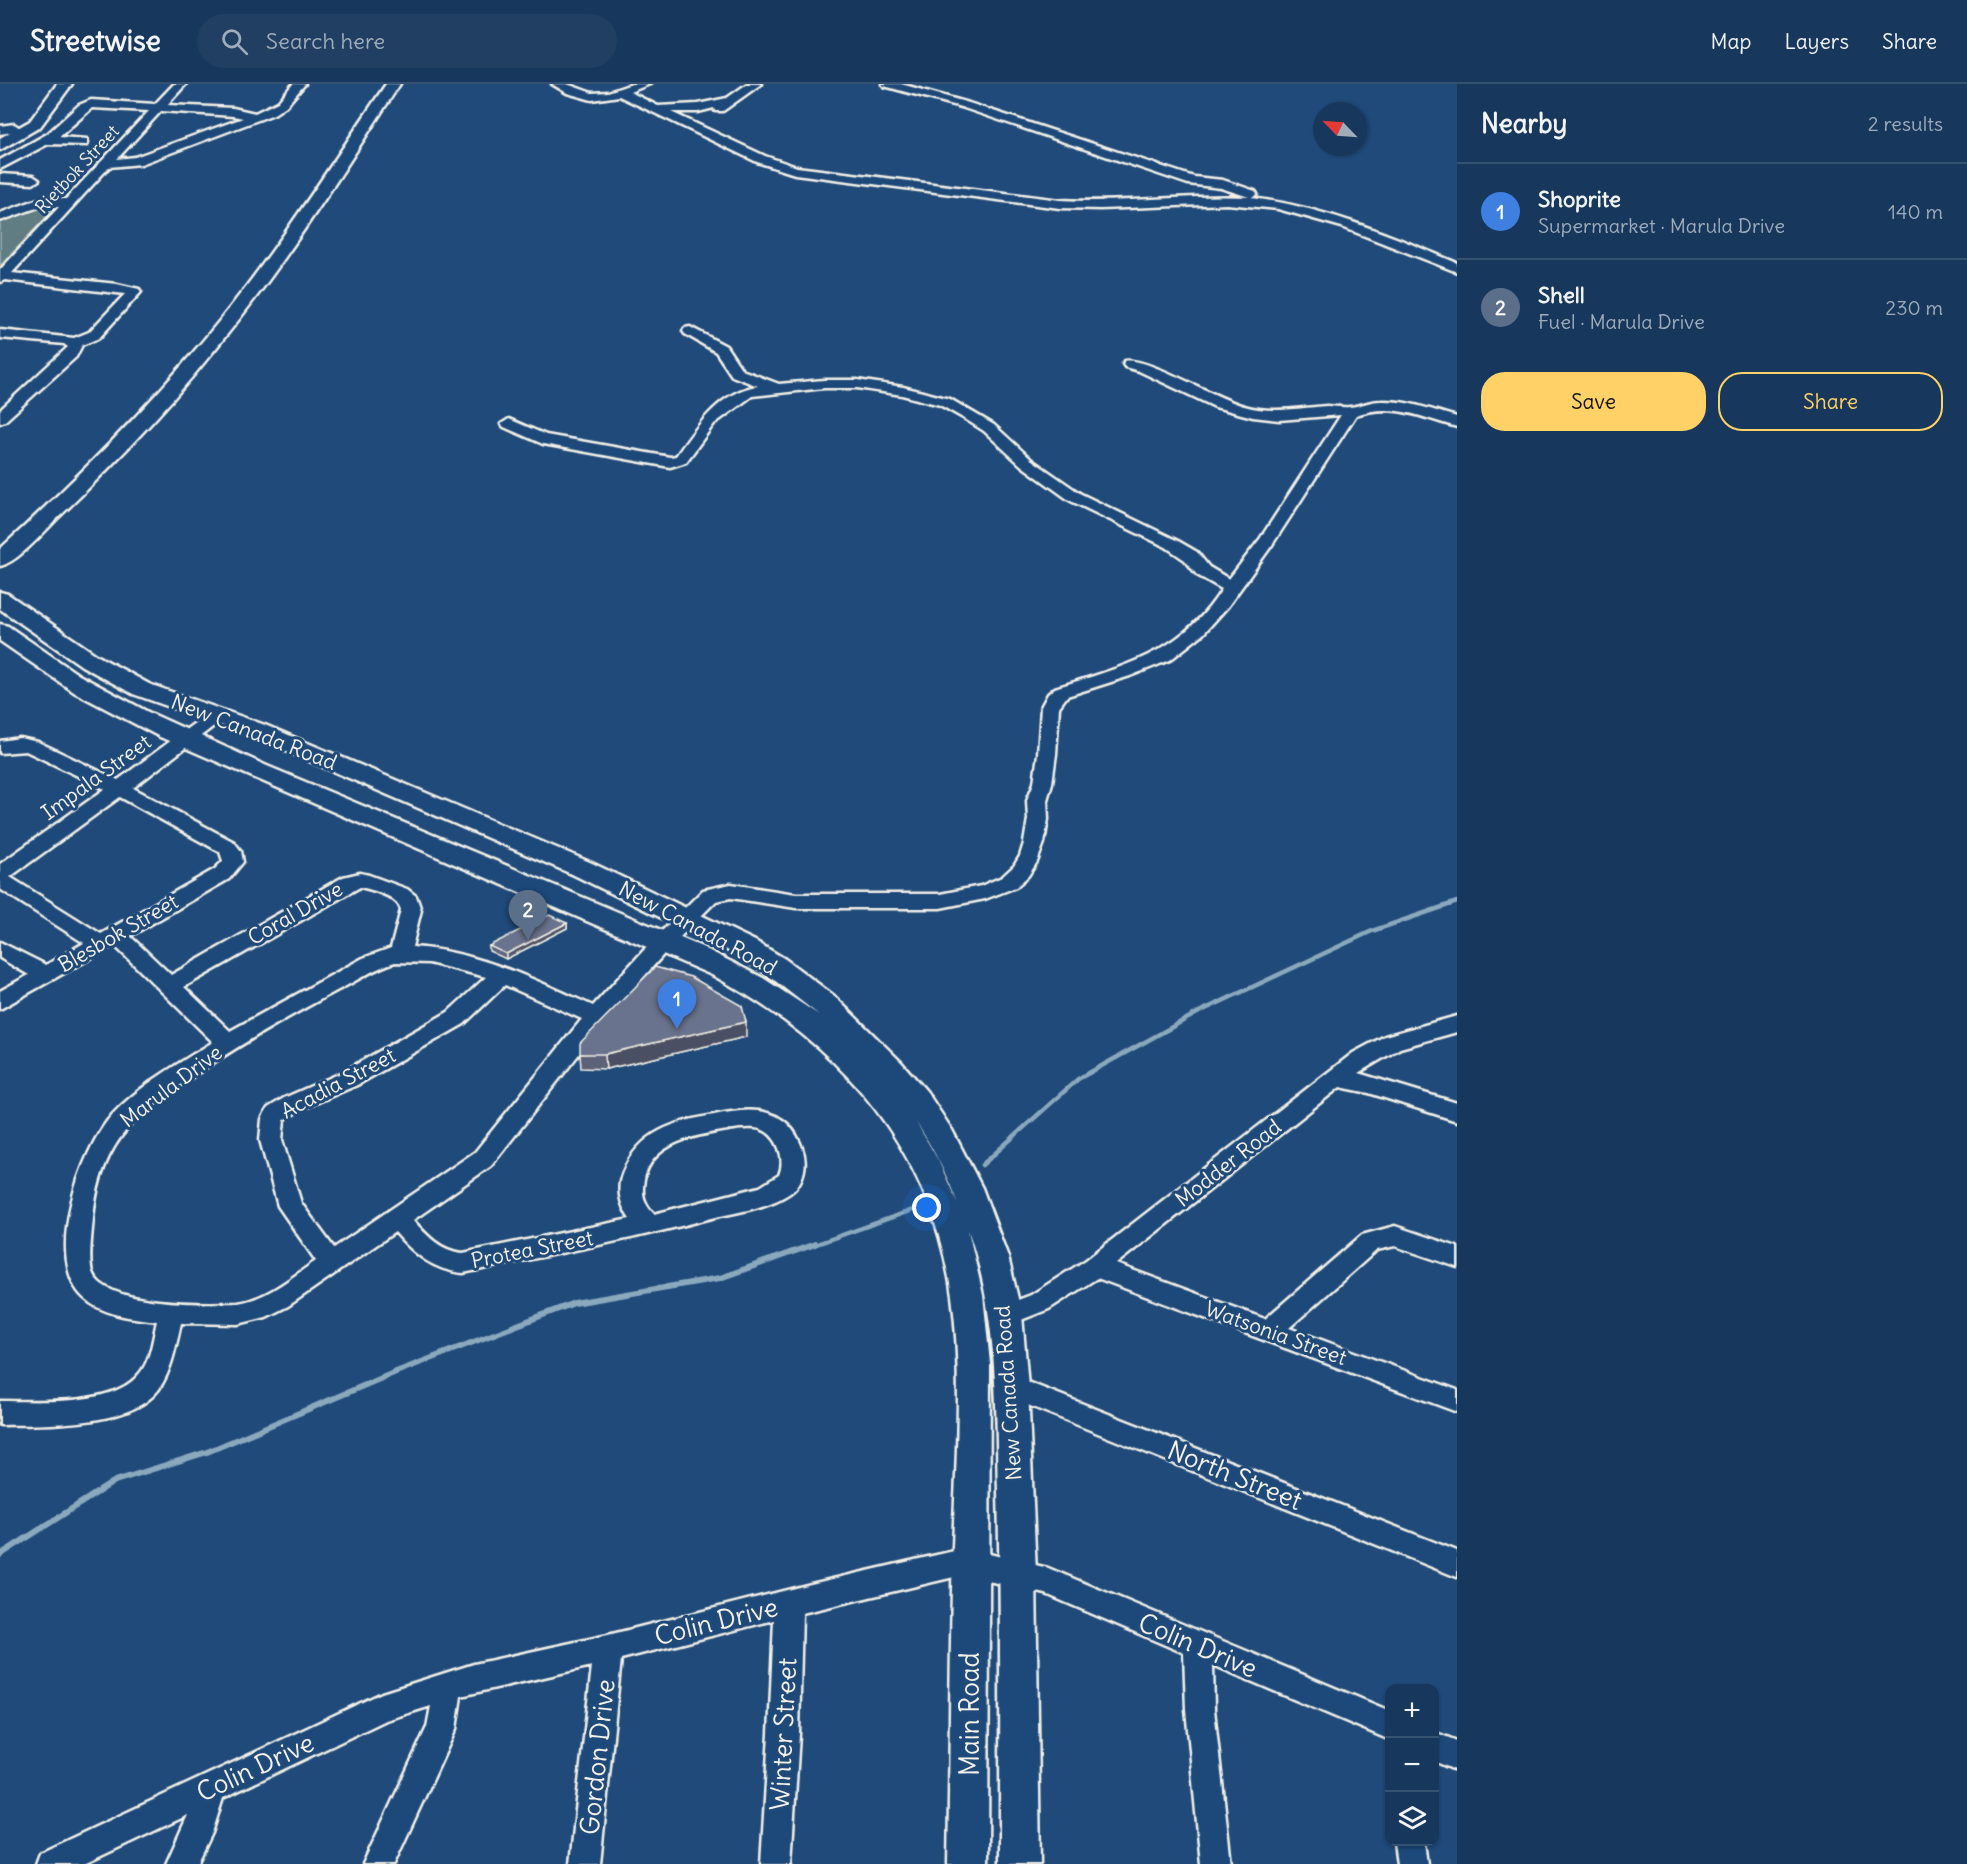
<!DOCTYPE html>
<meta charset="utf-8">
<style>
body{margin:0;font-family:Delius,sans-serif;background:#203f62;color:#f1f3f6}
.controls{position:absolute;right:18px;bottom:18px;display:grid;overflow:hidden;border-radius:12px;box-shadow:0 2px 4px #0004}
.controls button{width:54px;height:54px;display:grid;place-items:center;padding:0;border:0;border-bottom:2px solid #365272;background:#17385c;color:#f1f3f6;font:30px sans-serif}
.compass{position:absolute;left:1313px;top:18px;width:54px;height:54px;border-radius:50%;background:#17385c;box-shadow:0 2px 4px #0004;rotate:295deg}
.you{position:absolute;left:927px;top:1124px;width:21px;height:21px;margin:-15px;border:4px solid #fff;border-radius:50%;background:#1a73e8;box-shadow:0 0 0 9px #1a73e833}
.badge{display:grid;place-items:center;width:39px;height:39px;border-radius:50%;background:#ffd166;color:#fff;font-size:20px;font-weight:700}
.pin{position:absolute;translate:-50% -50px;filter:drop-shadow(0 2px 3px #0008)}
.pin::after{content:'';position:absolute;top:32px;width:21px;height:18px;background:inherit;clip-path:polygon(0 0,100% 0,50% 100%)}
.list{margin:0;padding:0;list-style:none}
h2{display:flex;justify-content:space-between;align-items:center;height:78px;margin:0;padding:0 24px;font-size:26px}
h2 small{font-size:20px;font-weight:400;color:#9eacbb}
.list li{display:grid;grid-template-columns:39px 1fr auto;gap:18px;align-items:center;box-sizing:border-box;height:96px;padding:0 24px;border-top:2px solid #365272}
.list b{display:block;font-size:22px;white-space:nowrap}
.list p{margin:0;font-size:20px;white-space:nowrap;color:#9eacbb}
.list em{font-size:20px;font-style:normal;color:#9eacbb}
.actions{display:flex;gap:12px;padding:18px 24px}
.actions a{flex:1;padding:14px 0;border:2px solid #ffd166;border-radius:24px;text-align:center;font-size:21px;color:#ffd166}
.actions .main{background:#ffd166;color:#111}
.icon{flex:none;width:33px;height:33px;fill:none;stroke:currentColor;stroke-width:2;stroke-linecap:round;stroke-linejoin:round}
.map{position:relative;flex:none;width:1457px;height:1780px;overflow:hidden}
header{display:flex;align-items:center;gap:36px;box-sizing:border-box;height:84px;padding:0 30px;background:#17385c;border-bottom:2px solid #365272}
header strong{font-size:28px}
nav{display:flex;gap:33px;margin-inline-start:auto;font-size:21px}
.search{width:420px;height:54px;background:#203f62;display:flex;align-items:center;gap:15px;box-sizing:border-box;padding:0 21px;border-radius:33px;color:#9eacbb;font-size:22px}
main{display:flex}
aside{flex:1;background:#17385c}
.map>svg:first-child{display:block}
</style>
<header>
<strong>Streetwise</strong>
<div class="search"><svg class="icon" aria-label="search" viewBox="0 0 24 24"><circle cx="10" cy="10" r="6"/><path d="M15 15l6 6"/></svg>Search here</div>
<nav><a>Map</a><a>Layers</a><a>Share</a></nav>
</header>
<main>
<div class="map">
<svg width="1457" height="1780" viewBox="0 0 1457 1780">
<rect width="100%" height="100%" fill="#1f4a7a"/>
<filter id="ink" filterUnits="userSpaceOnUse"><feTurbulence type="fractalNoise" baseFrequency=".0167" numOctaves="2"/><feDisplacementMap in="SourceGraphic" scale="12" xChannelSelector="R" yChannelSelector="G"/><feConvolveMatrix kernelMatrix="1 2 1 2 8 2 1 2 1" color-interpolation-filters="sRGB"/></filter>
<g filter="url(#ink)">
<!-- green -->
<path fill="#5e7d82" stroke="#a9b7b5" stroke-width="1.5" d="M40,122l12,5 -52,55v-46z"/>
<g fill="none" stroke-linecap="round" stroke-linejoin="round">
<!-- stream-far1 -->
<path stroke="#8aa9bd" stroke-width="4.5" d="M982,1081l96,-86 121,-67 173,-81 85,-29
M811,1162l110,-39"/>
<!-- stream -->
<path stroke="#8aa9bd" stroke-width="6" d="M0,1471l115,-74 92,-29 189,-80 178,-69 146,-25 95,-34"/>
<!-- minor casing -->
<g stroke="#f4f1e8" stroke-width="5">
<path id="minor" d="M174,0h12l-19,21 66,3 22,5 23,-11 15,-18h12l-19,22 -12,8 -133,50 -32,3 -97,106 105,11 22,5 2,3 -42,46 -17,7 -6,12 -71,64 -5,2v-13l68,-63 -4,-3 -64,-6v-8l74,8 15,-6 36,-38 -120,-14 -5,2v-12l59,-63h-20l-39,14v-8l38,-14h28l83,-88 -57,-3 -33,29 28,2v6l-39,-1 -48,25v-9l47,-26 32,-29 12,-5 64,4zM161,27l72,5 10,2 -108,39 -18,2z
M552,0h15l25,9 16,-1 24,-8h18l-20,8 28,14 40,-2 29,-6 20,-14h14l-38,27h-8l-1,-3 -16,4h-27l94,44 32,11 263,33c63,4 126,-6 189,-3l-28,-9 -33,-4 -227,-77 -77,-21 -2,-2h19l68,19 225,74 29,3 32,11 2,3 -5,4c72,9 138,37 205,65v9l-115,-45 -64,-18 -51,-5 -127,5 -40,-1 -265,-34 -38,-12 -138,-66 -27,4 -25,-7z
M14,40l6,4 -2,3 -18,3v-8z
M0,90l33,2 6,4 -6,4 -33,-2z
M690,243l36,19 16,24 37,14 45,-4h33l46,7 47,12 44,26 38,35 49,34 97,47 19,11 12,15 20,12 31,-40 81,-124 -62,5 -26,-3 -38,-10 -76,-36 -14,-4 -2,-3 2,-3c20,-5 92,38 119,45 28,8 54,2 83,0 7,0 15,2 23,1 10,-1 20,-6 31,-6 26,-1 51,9 76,16v10c-34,-9 -65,-25 -101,-12l-84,130 -44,61 -25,28 -33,26 -40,16 -63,20 -8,11 -3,47 -4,29 -5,17 1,19 -4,24 -7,19 -9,14 -12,11 -31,12 -45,9h-144l-65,-10 -15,3 -46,46 -66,75 -113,144 -78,54c14,16 28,31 50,33l167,-34c-10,-14 -14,-31 -7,-47 17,-41 51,-50 91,-57 22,-4 47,-9 67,4 10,6 17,18 21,29 6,15 2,35 -12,45 -22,15 -53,19 -78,25 -82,22 -166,38 -249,55 -30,-3 -49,-19 -68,-41l-107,74 -22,11 -28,7 -57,-1c-5,22 -9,47 -22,66 -29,39 -115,35 -159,36v-24c38,0 115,6 140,-28 11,-13 13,-36 17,-52 -24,-3 -55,-6 -73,-23 -41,-38 -4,-148 29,-184 26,-28 68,-52 100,-72l-99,-97 -114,64v-18l29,-16 -29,-17v-16l46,23 38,-22 -84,-54v-25l105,-75 -79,-38 -26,2v-12l20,-3 18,4 80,38 93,-69h12l3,4 -3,4 -90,69 101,54 7,9 2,11 -14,17 -99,57 41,39 172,-98 17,-4 9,2 38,14 9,7 5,14 -9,37c65,4 123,33 181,59l63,-69 47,-47 28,-6 65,10h144l41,-8 21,-9 12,-11 6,-10 4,-13 4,-24 -1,-19 7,-17 4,-29 3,-47 7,-13 7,-6c67,-21 127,-34 167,-99l-25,-14 -12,-15 -19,-13 -97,-47 -47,-34 -38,-35 -19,-12 -25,-14 -38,-10 -45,-7h-33l-72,8 -38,28 -28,38 -16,5 -127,-23 -39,-17 -3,-3 8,-5 37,16 124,22 6,-1c21,-29 44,-65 82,-70l-26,-10 -16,-24 -31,-18 -2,-3 2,-3zM120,713l100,55 3,9 -8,8 -114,65 -91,-57zM360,803c13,3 38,9 41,23l-10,38 -28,10 -133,73 -46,-44zM395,878l34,1 57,14 -38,35 -107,61 -57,25 -16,10 -3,5 -3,6 -2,21 18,66 38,55c-24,16 -49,38 -78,42 -30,1 -134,4 -146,-31 -4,-12 0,-41 1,-54 3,-33 13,-66 36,-91 12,-14 28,-24 42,-35 53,-39 109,-71 167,-102 18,-9 37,-22 57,-28zM505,901l77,34 -107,133 -141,96 -33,-45 -19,-63 2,-20 16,-10 57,-25 107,-61zM740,1044c6,0 14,-1 20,1 18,5 26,30 19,46l-19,12 -106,27c-10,-10 -13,-20 -10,-34 8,-42 62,-46 96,-52z
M1457,932v16l-57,16 -42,25 99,30v18l-88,-28 -29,-6 -224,177 149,55 97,-84 33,-9 62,21v20l-62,-21 -18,4 -88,78 168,62v22l-360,-134 -48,31 -43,17 -9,-4 -3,-7 3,-7 34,-13 55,-35 267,-207 32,-17z
M1012,1292l445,175v26l-454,-182 -4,-8 4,-8z
M954,1467l31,2 63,15 342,143v29l-177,-75 1,44 17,155h-30l-15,-155 -2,-56 -138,-59 -76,-17h-16l-152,36 -3,121 -8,130h-30l8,-130 5,-114 -153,39 -21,205h-30l22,-198 -131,30 -5,33 -62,135h-31l64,-137 4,-21 -45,14 -163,78 -11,35 -15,31h-31l22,-49 -104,49h-48l4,-11 342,-160 92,-29 134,-29 203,-51z
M1434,1648l23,9v30l-23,-10z
M1394,1758h30l3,22h-30z"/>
</g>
<!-- major casing -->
<g stroke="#f4f1e8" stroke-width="5">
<path id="major" d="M57,0h15l-32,43 -40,23v-12l30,-17z
M386,0h14c-54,82 -106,166 -167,243 -52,66 -110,129 -171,187 -15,14 -43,48 -62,52v-17c79,-72 154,-147 221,-230 60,-75 111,-156 165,-235z
M0,508l8,2 90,62 51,28 116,41 327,138 163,78 30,18 48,36 68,67 26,30 25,38 30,58 26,69 14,58 6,72 8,186 4,291h-40c0,-124 1,-249 -2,-373 -2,-88 0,-178 -30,-261l15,65 7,69 -2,500h-40c2,-106 2,-211 5,-317 3,-83 10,-168 -1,-251 -21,-148 -110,-251 -238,-320l-554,-239 -86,-45 -74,-51v-17l8,2 71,49 69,37 119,54 435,181 61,31 56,37 -54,-42 -28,-18 -163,-80 -325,-140 -116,-41 -51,-28 -82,-57zM916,1038c17,26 31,53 42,82l-20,-44z"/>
</g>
<!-- minor -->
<use href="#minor" fill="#1f4a7a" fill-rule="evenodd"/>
<!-- major -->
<use href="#major" fill="#1f4a7a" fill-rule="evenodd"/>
</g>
<!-- wall -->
<path fill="#5c6379" stroke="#f4f1e8" stroke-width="1.5" d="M567,839v5l-61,31 -17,-8v-5z
M746,953l-140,32 -25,-1 -1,-14z"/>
<!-- shaded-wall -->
<path fill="#4b5063" stroke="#f4f1e8" stroke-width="1.5" d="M567,839v5l-61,31v-5z
M746,938v15l-140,32 -1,-15z"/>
<!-- building -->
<path fill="#6b738d" stroke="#f4f1e8" stroke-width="1.5" d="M549,831l18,8 -61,31 -17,-8z
M655,883l36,10 51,29 4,16 -141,32h-25v-11z"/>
</g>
<g text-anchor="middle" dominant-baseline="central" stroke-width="6" stroke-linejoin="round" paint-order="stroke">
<!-- far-street labels -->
<g font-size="18" fill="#f4f1e8" stroke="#1f4a7a">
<text transform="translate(77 85) rotate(-47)">Rietbok Street</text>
</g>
<!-- street labels -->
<g font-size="21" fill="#f4f1e8" stroke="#1f4a7a">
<text transform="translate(254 648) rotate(21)">New Canada Road</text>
<text transform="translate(96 693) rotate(-36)">Impala Street</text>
<text transform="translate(295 829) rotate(-30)">Coral Drive</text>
<text transform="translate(698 844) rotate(28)">New Canada Road</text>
<text transform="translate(118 849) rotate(-30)">Blesbok Street</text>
<text transform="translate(338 999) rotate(-28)">Acadia Street</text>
<text transform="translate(171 1002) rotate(-37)">Marula Drive</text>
<text transform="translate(1228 1079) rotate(-38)">Modder Road</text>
<text transform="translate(532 1165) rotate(-11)">Protea Street</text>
<text transform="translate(1276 1249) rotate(20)">Watsonia Street</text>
<text transform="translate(1008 1309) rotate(-94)">New Canada Road</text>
</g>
<!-- near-street labels -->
<g font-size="26" fill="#f4f1e8" stroke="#1f4a7a">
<text transform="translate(1235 1391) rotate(22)">North Street</text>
<text transform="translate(716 1537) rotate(-14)">Colin Drive</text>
<text transform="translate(1198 1561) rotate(23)">Colin Drive</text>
<text transform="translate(969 1630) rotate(-90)">Main Road</text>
<text transform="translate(783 1650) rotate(-87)">Winter Street</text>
<text transform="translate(597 1673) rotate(-84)">Gordon Drive</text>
<text transform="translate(255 1683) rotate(-25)">Colin Drive</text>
</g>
</g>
</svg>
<div class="controls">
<button>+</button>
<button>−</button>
<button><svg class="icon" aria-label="layers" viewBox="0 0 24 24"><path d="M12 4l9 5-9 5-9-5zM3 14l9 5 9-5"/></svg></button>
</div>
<svg class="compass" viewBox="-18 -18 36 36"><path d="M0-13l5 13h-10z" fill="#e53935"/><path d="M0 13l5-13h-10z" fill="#9eacbb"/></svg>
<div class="you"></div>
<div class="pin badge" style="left:677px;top:945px;background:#3f7fe0">1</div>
<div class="pin badge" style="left:528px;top:856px;background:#5c6f8a">2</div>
</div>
<aside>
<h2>Nearby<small>2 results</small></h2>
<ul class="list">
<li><span class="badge" style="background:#3f7fe0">1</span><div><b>Shoprite</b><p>Supermarket · Marula Drive</p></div><em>140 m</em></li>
<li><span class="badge" style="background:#5c6f8a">2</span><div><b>Shell</b><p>Fuel · Marula Drive</p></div><em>230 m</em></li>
</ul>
<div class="actions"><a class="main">Save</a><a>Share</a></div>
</aside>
</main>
